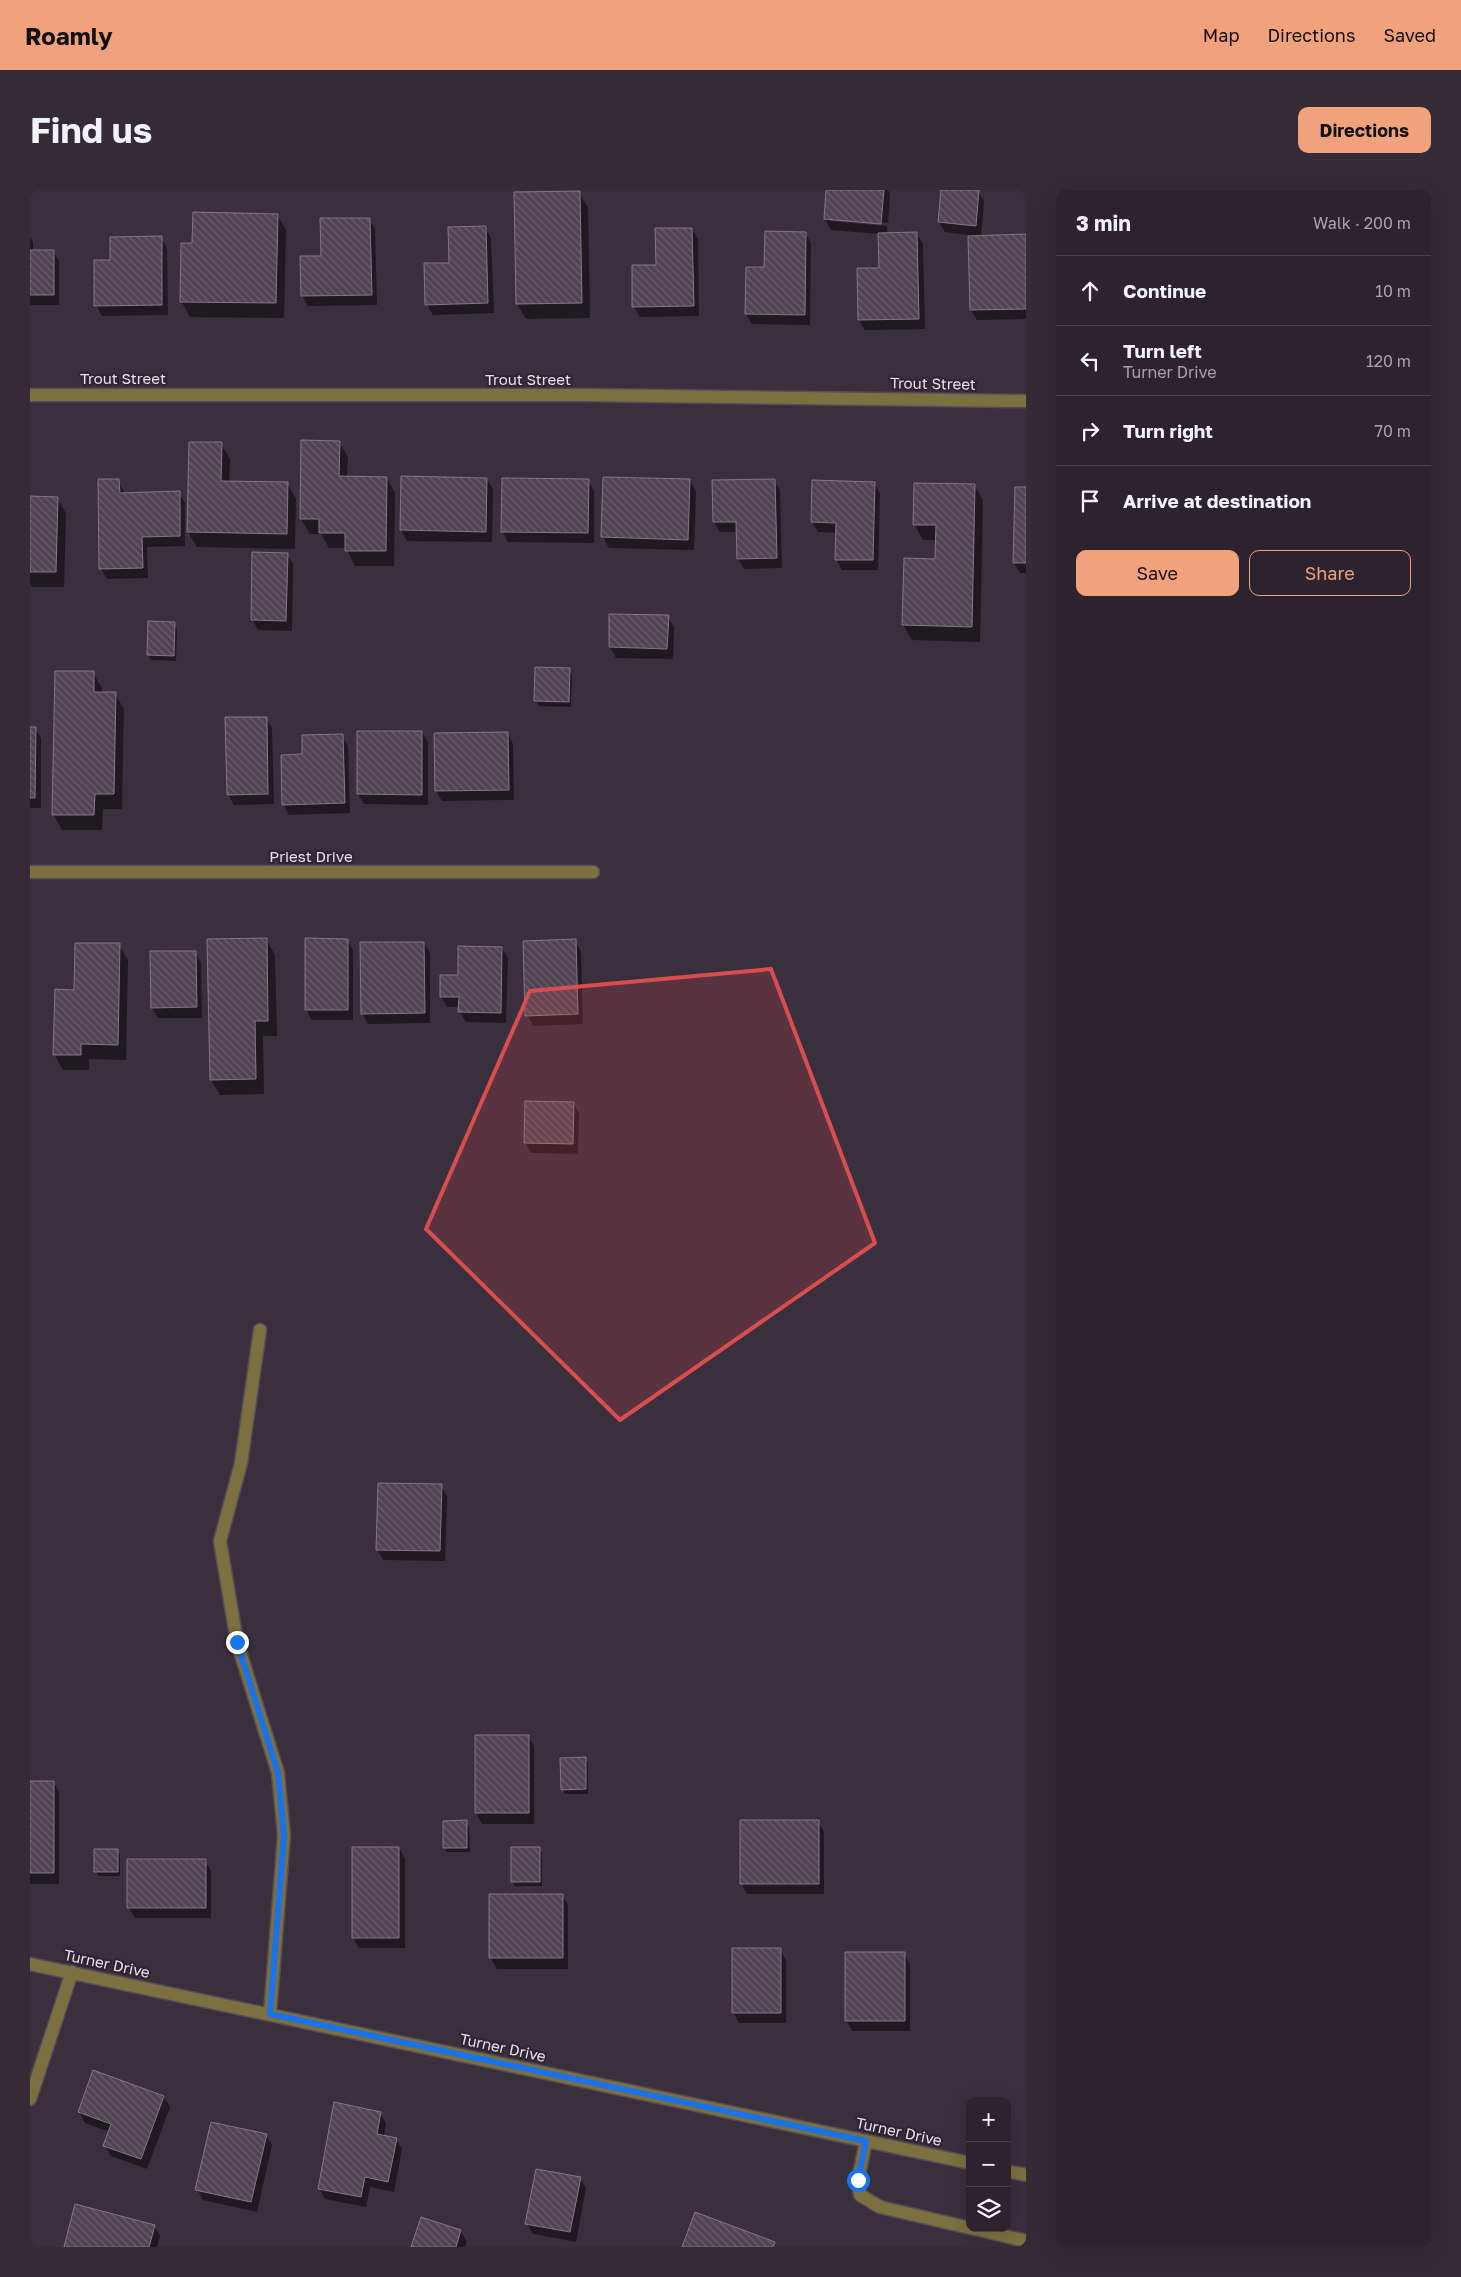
<!DOCTYPE html>
<meta charset="utf-8">
<style>
body{margin:0;font-family:"Golos Text",sans-serif;background:#342b36;color:#f1f3f6}
.controls{position:absolute;right:15px;bottom:15px;display:grid;overflow:hidden;border-radius:10px;box-shadow:0 5px 20px #0002}
.controls button{width:45px;height:45px;display:grid;place-items:center;padding:0;border:0;border-bottom:1px solid #48404a;background:#2c232e;color:#f1f3f6;font:25px sans-serif}
.stop{position:absolute;width:15px;height:15px;margin:-11px;border:4px solid #1a73e8;border-radius:50%;background:#fff}
.stop.end{background:#1a73e8;border-color:#fff;box-shadow:0 1px 5px #0008}
.list{margin:0;padding:0;list-style:none}
h2{display:flex;justify-content:space-between;align-items:center;height:65px;margin:0;padding:0 20px;font-size:21px}
h2 small{font-size:16px;font-weight:400;color:#a6a4aa}
.list li{display:grid;grid-template-columns:32px 1fr auto;gap:15px;align-items:center;box-sizing:border-box;height:70px;padding:0 20px;border-top:1px solid #48404a}
.list b{display:block;font-size:19px;white-space:nowrap}
.list p{margin:0;font-size:16px;white-space:nowrap;color:#a6a4aa}
.list em{font-size:16px;font-style:normal;color:#a6a4aa}
.actions{display:flex;gap:10px;padding:15px 20px}
.actions a{flex:1;padding:11px 0;border:1px solid #f1a17b;border-radius:10px;text-align:center;font-size:18px;color:#f1a17b}
.actions .main{background:#f1a17b;color:#111}
.icon{flex:none;width:28px;height:28px;fill:none;stroke:currentColor;stroke-width:2;stroke-linecap:round;stroke-linejoin:round}
.map{position:relative;flex:none;width:996px;height:2057px;overflow:hidden;border-radius:10px}
header{display:flex;align-items:center;gap:30px;box-sizing:border-box;height:70px;padding:0 25px;background:#f1a17b;color:#111}
header strong{font-size:24px}
nav{display:flex;gap:28px;margin-inline-start:auto;font-size:18px}
.intro{display:flex;align-items:center;justify-content:space-between;box-sizing:border-box;height:120px;padding:0 30px}
h1{margin:0;font-size:35px}
.button{padding:12px 22px;border-radius:10px;background:#f1a17b;color:#111;font-size:18px;font-weight:700}
main{display:flex;gap:30px;padding:0 30px}
aside{flex:1;background:#2c232e;border-radius:10px;box-shadow:0 5px 20px #0002}
.map>svg:first-child{display:block}
</style>
<header>
<strong>Roamly</strong>
<nav><a>Map</a><a>Directions</a><a>Saved</a></nav>
</header>
<div class="intro"><h1>Find us</h1><a class="button">Directions</a></div>
<main>
<div class="map">
<svg width="996" height="2057" viewBox="0 0 996 2057">
<defs>
<pattern id="building-back-hatch" width="6" height="6" patternUnits="userSpaceOnUse" patternTransform="scale(1.25)"><rect width="6" height="6" fill="#504352"/><path d="M-1 5l2 2M0 0l6 6M5-1l2 2" fill="none" stroke="#695e6b"/></pattern>
</defs>
<rect width="100%" height="100%" fill="#3a2f3d"/>
<!-- shadow -->
<path fill="#0007" d="M798,0h60l2,4 -2,29 -58,-4v2l57,5v8h30l6,10 2,85 -60,1 -6,-10 21,-50 -1,-36 -48,-4 -6,-11z
M912,0l36,1 6,10 -3,36 45,-2v84l-49,1 -6,-10 -2,-75 -24,-3 -6,-10z
M549,2l9,16 2,110 -64,1 -9,-15 -2,-111z
M247,25l9,15 -2,88 -94,-1 -9,-16 13,-57z
M339,29l6,10 2,76 -69,1 -6,-11 21,-38z
M455,37l6,11 3,75 -61,2 -6,-10 23,-41z
M662,39l6,10 1,77 -59,1 -6,-10 -1,-40 24,-1z
M775,43l6,10 -1,82 -58,-1 -6,-10 1,-46h19z
M0,47l3,5v9h20l6,10v44h-29z
M131,48l6,10 1,67 -66,1 -6,-11 15,-44z
M272,251l37,1 9,15 -1,21h40l8,15 -1,73h-39l-9,-18h-17l-8,-14h-11l-9,-15z
M191,254l9,15 -1,23 58,1 9,16 -1,50 -98,-2 -9,-15z
M372,288l85,1 6,11 -1,52 -85,-1 -6,-11z
M574,288l86,2 6,11 -2,59 -85,-2 -6,-11z
M88,290l7,14 54,-1 6,10v43l-38,1 1,31 -41,1 -6,-10z
M558,290l6,11v52l-86,-1 -6,-11z
M744,290l6,10 2,78 -38,1 -6,-10 -1,-27h-17l-6,-10z
M844,293l6,10 -2,77h-36l-6,-11 1,-26 -19,-1 -6,-10z
M944,295l9,15 -3,142 -68,-2 -9,-15 2,-65h31l1,-20h-14l-9,-16z
M996,298v85h-6l-6,-10z
M0,307l27,1 9,15 -2,74h-32l-2,-4z
M257,364l6,10 -1,67 -34,-1 -6,-11z
M580,426l58,1 6,10 -1,32 -57,-1 -6,-11z
M144,434l3,5 -1,32 -25,-1 -3,-5z
M539,480l3,5 -1,32 -32,-1 -3,-5z
M63,483l9,15v5l13,1 9,15 -2,100h-19l-1,21h-40l-9,-16z
M236,528l6,10 2,76 -40,1 -6,-11z
M0,538h5l6,10v70h-11z
M392,542l6,10v63l-64,-1 -6,-10z
M477,543l6,11 1,56 -72,1 -6,-10v-57z
M312,546l6,10 2,67 -61,2 -6,-11z
M236,749l9,16 2,81h-14l1,58 -44,1 -9,-15z
M317,750l6,10v70h-41l-6,-10z
M545,751l6,10 2,73 -50,2 -6,-11z
M394,753l6,10v70l-62,1 -6,-11z
M89,755l9,15 -2,100 -37,-1v11h-26l-9,-16 21,-63z
M472,758l6,10 -2,65 -40,-1 -6,-10v-5h-13l-6,-10 18,-20z
M165,762l6,11 1,55h-44l-6,-10z
M543,913l6,10 -1,41 -47,-1 -6,-11z
M411,1296l6,10 -2,65 -62,-1 -6,-11z
M446,1546h52l6,10v78h-52l-6,-11z
M555,1568l3,5v31h-23l-3,-5z
M0,1592h23l6,10v92h-29z
M436,1632l3,5 1,25h-23l-3,-5z
M788,1632l6,10v62h-77l-6,-10z
M369,1658l6,11v89h-46l-6,-10z
M509,1658l3,5v33h-27l-3,-5z
M87,1660l3,5v21h-22l-2,-5z
M99,1671h76l6,10v47h-76l-6,-10z
M461,1705h71l6,10v64h-71l-6,-11z
M750,1759l6,11v63h-47l-6,-11z
M874,1763l6,11v67h-58l-6,-11z
M134,1907l6,10 -23,62 -36,-13 -6,-10 5,-14 -25,-9 -6,-11z
M350,1923l6,10 -2,13 12,3 6,10 -8,43 -24,-5 -4,20 -41,-8 -6,-11z
M236,1945l6,10 -15,67 -54,-12 -6,-11z
M550,1988l6,10 -10,54 -43,-8 -6,-10z
M124,2036l6,10 -3,11h-92z
M431,2041l6,11 -2,5h-53z"/>
<!-- building -->
<path fill="url(#building-back-hatch)" stroke="#867787" d="M796,0h58l-3,34 -57,-5z
M911,0h38l-3,36 -38,-4z
M550,1l2,112 -66,1 -2,-112z
M163,22l85,2 -2,89 -96,-1 1,-59h11z
M290,28h50l2,77 -71,1 -1,-40h21z
M456,36l2,77 -63,2 -1,-42h25l-1,-36z
M625,38h37l2,78 -62,1v-42h24z
M735,41l41,1 -1,83 -60,-1 1,-47h18z
M887,42l2,87 -61,1 -1,-52h22l-1,-35z
M996,44v75l-56,1 -2,-74z
M132,46v69l-68,1v-46h16v-23z
M0,60h24v45h-24z
M271,250l39,1 -1,35 48,1 -1,74h-41v-18h-26v-14h-19z
M159,252h33l-1,39 67,1 -1,52 -100,-2z
M371,286l86,2 -1,54 -86,-2z
M573,287l87,2 -2,61 -87,-3z
M472,288l87,1 -1,54 -87,-1z
M68,289h21l1,14 60,-2v45l-38,1 1,31 -44,1z
M745,289l2,79 -40,1 -1,-37h-23l-1,-42z
M782,290l63,2 -2,78h-38l1,-37 -25,-1z
M884,293l61,1 -3,143 -70,-2 2,-67 31,1 1,-34h-23z
M985,297h11v76h-13z
M0,306l28,1 -2,75h-26z
M222,362l36,1 -2,68 -35,-1z
M579,424l60,1 -2,34 -58,-2z
M118,431l27,1 -1,34 -27,-1z
M505,477l35,1 -1,34 -35,-1z
M25,481h39v21h22l-2,102h-19l-1,21h-42z
M195,527h42l1,77 -41,1z
M0,537h6l-1,71h-5z
M327,541h65v64l-65,-1z
M478,542l1,58 -74,1 -1,-58z
M313,544l2,69 -63,2 -1,-50 21,-1v-19z
M237,748l1,83h-13l1,58 -46,1 -3,-141z
M275,748l43,1v71h-43z
M546,749l2,75 -53,2 -2,-75z
M330,752h64l1,71 -64,1z
M45,753h45l-2,102 -37,-1v11h-28l2,-66 19,1z
M428,756l44,1 -1,66 -43,-1 1,-15h-19v-22h18z
M120,761h46l1,56 -46,1z
M495,911l49,1 -1,42 -49,-1z
M348,1293l64,1 -2,67 -64,-1z
M445,1545h54v78h-54z
M556,1567v32l-25,1 -1,-32z
M0,1591h24v92h-24z
M437,1630v28h-24v-27z
M710,1630h79v64h-79z
M322,1657h47v91h-47z
M481,1657h29v35h-29z
M64,1659h24v23h-24z
M97,1669h79v49h-79z
M459,1704h74v64h-74z
M702,1758h49v65h-49z
M815,1762h60v69h-60z
M63,1880l71,26 -23,63 -38,-13 8,-22 -33,-12z
M304,1912l47,10 -4,22 20,4 -9,44 -23,-5 -4,20 -43,-8z
M181,1932l56,12 -16,68 -56,-12z
M506,1979l45,8 -11,55 -45,-8z
M45,2014l80,21 -6,22h-85z
M665,2022l80,30 -2,5h-91z
M391,2027l40,13 -5,17h-45z"/>
<g fill="none" stroke-linecap="round" stroke-linejoin="round">
<!-- minor casing -->
<g stroke="#564b59" stroke-width="15">
<path id="minor" d="M0,205h556l440,6
M0,682h563
M230,1140l-19,133 -21,78 17,101 41,131 6,62 -14,179
M0,1774l940,199
M0,1909l42,-127
M836,1951l-8,39 2,15 20,12 90,21
M977,1981l19,4
M941,2038l55,13"/>
</g>
<!-- minor -->
<use href="#minor" stroke="#7c6f40" stroke-width="12"/>
</g>
<g fill="none" stroke-linecap="round" stroke-linejoin="round">
<!-- route -->
<path stroke="#1a73e8" stroke-width="6" d="M207,1452l41,131 6,62 -14,179 596,127 -8,39"/>
</g>
<!-- marked area -->
<path fill="#d94d4f" fill-opacity="0.2" stroke="#d94d4f" stroke-width="4" stroke-linejoin="round" d="M741,779l104,274 -255,177 -194,-191 104,-238z"/>
<g text-anchor="middle" dominant-baseline="central" stroke-width="4.5" stroke-linejoin="round" paint-order="stroke">
<!-- street labels -->
<g font-size="15" fill="#e7e0e9" stroke="#302533">
<text x="93" y="188">Trout Street</text>
<text x="498" y="189">Trout Street</text>
<text transform="translate(903 193) rotate(1)">Trout Street</text>
<text x="281" y="666">Priest Drive</text>
<text transform="translate(77 1773) rotate(12)">Turner Drive</text>
<text transform="translate(473 1857) rotate(12)">Turner Drive</text>
<text transform="translate(869 1941) rotate(12)">Turner Drive</text>
</g>
</g>
</svg>
<div class="controls">
<button>+</button>
<button>−</button>
<button><svg class="icon" aria-label="layers" viewBox="0 0 24 24"><path d="M12 4l9 5-9 5-9-5zM3 14l9 5 9-5"/></svg></button>
</div>
<div class="stop" style="left:828px;top:1990px"></div>
<div class="stop end" style="left:207px;top:1452px"></div>
</div>
<aside>
<h2>3 min<small>Walk · 200 m</small></h2>
<ul class="list">
<li><svg class="icon" aria-label="ahead" viewBox="0 0 24 24"><path d="M12 20V5M6 11l6-6 6 6"/></svg><div><b>Continue</b></div><em>10 m</em></li>
<li><svg class="icon" aria-label="left" viewBox="0 0 24 24"><path d="M17 20v-9H6M10 6l-5 5 5 5"/></svg><div><b>Turn left</b><p>Turner Drive</p></div><em>120 m</em></li>
<li><svg class="icon" aria-label="right" viewBox="0 0 24 24"><path d="M7 20v-9h11M14 6l5 5-5 5"/></svg><div><b>Turn right</b></div><em>70 m</em></li>
<li><svg class="icon" aria-label="arrive" viewBox="0 0 24 24"><path d="M6 21V4h12l-3 4 3 4H6"/></svg><div><b>Arrive at destination</b></div></li>
</ul>
<div class="actions"><a class="main">Save</a><a>Share</a></div>
</aside>
</main>
